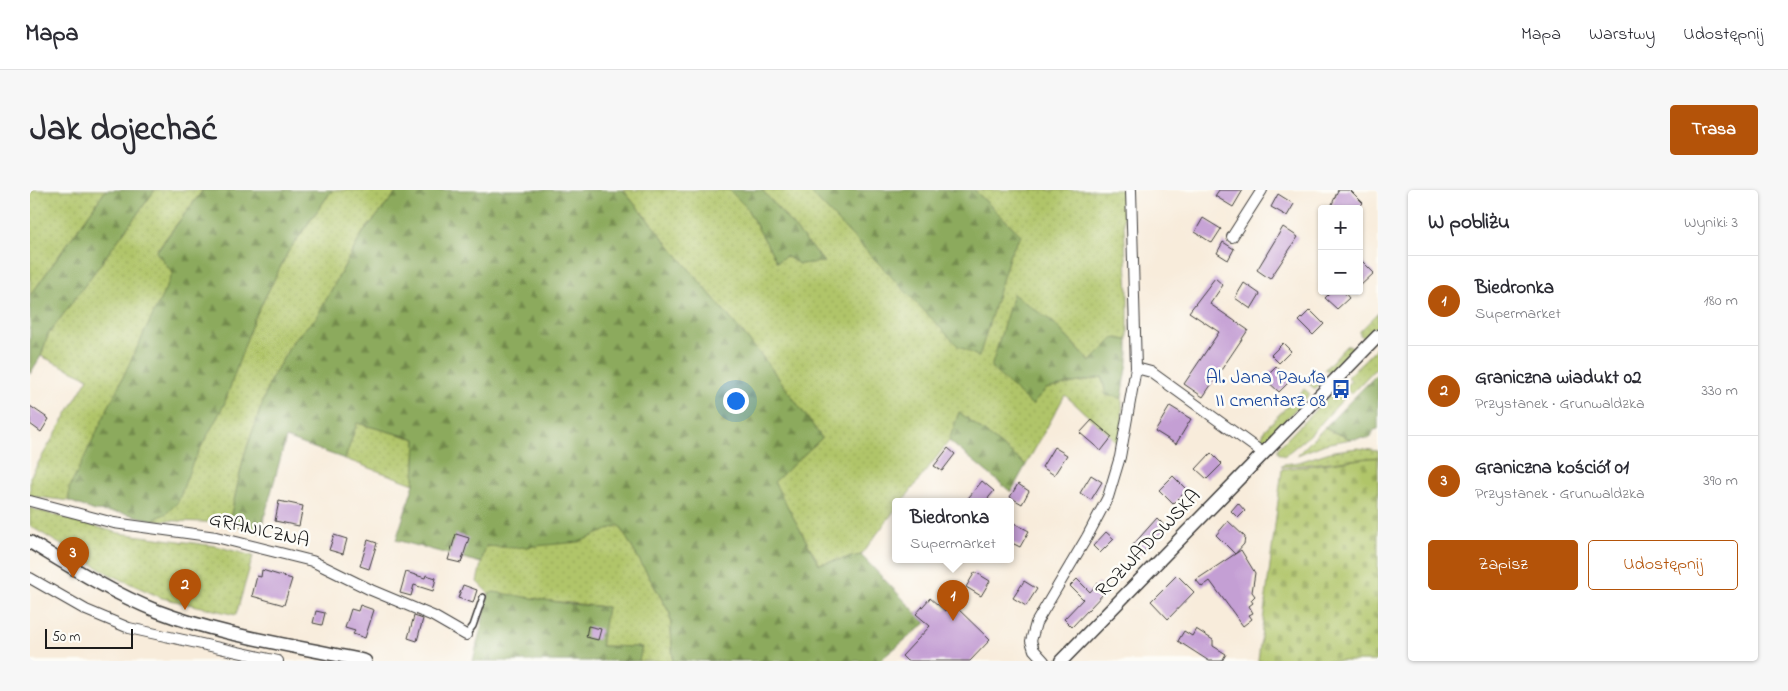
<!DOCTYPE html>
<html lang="pl">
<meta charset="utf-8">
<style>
body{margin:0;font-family:"Indie Flower",sans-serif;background:#f7f7f7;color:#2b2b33}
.controls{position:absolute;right:15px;top:15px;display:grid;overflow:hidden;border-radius:5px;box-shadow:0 1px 4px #0004}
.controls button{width:45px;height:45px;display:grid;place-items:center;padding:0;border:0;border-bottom:1px solid #e1e1e2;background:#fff;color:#2b2b33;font:25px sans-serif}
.scale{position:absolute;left:15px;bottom:12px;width:88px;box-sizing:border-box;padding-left:5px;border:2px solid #1c1c1c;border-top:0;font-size:14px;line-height:18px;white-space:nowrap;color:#1c1c1c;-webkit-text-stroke:4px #fdfcf7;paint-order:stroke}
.you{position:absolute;left:705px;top:210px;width:18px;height:18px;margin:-12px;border:4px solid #fff;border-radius:50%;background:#1a73e8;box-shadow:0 0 0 8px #1a73e833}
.badge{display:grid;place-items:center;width:32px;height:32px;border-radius:50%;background:#b45309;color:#fff;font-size:16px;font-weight:700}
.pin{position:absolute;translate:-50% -41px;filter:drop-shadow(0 1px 2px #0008)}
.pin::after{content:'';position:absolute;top:26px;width:18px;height:15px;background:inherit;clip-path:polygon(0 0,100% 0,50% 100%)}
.popup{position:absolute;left:862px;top:308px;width:122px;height:65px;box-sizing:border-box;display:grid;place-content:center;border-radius:5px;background:#fff;filter:drop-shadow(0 1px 4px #0005);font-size:16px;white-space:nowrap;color:#7c7c81}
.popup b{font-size:19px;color:#2b2b33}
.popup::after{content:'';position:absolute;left:50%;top:100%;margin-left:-10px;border:10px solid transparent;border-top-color:#fff}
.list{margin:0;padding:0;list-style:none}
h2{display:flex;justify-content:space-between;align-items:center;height:65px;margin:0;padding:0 20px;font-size:21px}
h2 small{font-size:16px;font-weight:400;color:#7c7c81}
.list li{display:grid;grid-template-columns:32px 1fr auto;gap:15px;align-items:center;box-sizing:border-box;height:90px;padding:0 20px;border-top:1px solid #e1e1e2}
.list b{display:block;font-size:19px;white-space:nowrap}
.list p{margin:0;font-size:16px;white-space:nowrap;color:#7c7c81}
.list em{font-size:16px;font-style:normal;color:#7c7c81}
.actions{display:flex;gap:10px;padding:15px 20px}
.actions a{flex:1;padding:11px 0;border:1px solid #b45309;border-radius:5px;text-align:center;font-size:18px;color:#b45309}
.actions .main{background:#b45309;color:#fff}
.map{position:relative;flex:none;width:1348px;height:471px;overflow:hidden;border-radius:5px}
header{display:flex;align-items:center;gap:30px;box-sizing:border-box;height:70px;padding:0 25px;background:#fff;border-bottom:1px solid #e1e1e2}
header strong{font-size:24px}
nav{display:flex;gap:28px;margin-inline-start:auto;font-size:18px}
.intro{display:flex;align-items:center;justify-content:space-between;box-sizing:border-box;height:120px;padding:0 30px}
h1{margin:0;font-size:35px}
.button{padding:12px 22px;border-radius:5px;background:#b45309;color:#fff;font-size:18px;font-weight:700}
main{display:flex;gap:30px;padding:0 30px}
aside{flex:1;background:#fff;border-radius:5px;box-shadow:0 1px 4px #0004}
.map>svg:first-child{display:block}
</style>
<header>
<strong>Mapa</strong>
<nav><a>Mapa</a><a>Warstwy</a><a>Udostępnij</a></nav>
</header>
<div class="intro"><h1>Jak dojechać</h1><a class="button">Trasa</a></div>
<main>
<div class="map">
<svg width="1348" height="471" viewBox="0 0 1348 471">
<defs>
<pattern id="green-dots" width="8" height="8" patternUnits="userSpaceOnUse" patternTransform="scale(1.25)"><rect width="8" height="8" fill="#b0c569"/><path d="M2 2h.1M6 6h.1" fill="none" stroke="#97a95a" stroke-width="1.8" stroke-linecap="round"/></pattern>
<pattern id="forest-firs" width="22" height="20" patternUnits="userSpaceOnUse" patternTransform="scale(1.25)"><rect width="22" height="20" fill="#8caa5d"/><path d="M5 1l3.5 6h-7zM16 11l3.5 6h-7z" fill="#728a4c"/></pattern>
<pattern id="cemetery-stones" width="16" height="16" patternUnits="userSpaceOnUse" patternTransform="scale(1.25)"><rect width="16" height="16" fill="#b0c569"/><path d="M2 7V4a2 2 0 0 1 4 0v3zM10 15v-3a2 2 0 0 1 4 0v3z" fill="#97a95a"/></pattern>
</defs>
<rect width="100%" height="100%" fill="#fdfcf7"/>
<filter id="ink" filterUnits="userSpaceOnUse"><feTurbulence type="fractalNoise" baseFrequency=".02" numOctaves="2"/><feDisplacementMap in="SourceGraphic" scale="10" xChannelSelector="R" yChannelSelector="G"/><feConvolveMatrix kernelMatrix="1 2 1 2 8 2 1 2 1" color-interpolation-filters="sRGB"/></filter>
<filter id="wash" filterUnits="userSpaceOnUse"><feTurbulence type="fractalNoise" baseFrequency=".0096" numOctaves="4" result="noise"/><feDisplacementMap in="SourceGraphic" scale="20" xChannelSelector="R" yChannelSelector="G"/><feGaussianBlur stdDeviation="1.12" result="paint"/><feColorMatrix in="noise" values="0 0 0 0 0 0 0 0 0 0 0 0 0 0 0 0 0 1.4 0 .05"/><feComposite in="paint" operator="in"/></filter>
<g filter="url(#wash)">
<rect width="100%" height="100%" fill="#f8ecdb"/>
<!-- green -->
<path fill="url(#green-dots)" stroke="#667042" d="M0,0h76l-76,106z
M125,0h48l-47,61 17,22 -104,228 -39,-5v-19l58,-99 -47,-22 7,-21z
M302,0h61l3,3 -34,41 -46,84 -21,20 -25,43 -26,75 -15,67 -76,-3 135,-268z
M593,0h106l17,17 31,55 9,-6 13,8 25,-2 -62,-72h51l185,101 12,-37 11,-19 -47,-45h148l6,103v47l-14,-2 -23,24 -34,-35 -11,62 56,-12 4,18 16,3 1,50 -58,-53 -39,70 -67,-53 -10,29 -47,61h-6l-1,8 -34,45 -42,9 -45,-82 48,-44 -56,-77z
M1348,123v12l-13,13 -5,-3v-4z
M1320,155l4,5 -23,24 -6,-5 21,-23z
M1348,156v20l-27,28 -7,-7 7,-6 -3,-4z
M1289,183l6,6 -10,10 -6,-5z
M1274,199l6,5 -40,42 -9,4 4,-11z
M1312,200l5,5 -36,39 -27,22 -6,-3v-5l53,-54 3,3z
M327,233l59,16 -2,45 -69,-25z
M1294,238l27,11 -26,5 -28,11z
M1328,258l20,3v6l-97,10 3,-3 15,-2 34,-11z
M0,318l89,25 97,13 37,10 -17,59 -74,-17 -53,-24 -79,-48z
M589,334l51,90 3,47h-34l2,-14 -40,-1 5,-39 -117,-13 -12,-12 8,-36c38,2 99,-5 134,-22z"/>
<!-- forest -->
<path fill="url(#forest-firs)" stroke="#54633c" d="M76,0h49l-107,145 -7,21 -11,18v-78z
M173,0h129l-44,62 -35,69 -29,84 -32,59 -14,38 -11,11 -14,7 -30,-7 -28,-2 -26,-10v-12l104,-216 -17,-21z
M363,0h230l143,171 56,77 -48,44 45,82 42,-9 65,68 -47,38h-206l-3,-48 -51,-88 -40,17 -65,6 -28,-2 -5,17 -85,-23 18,-56 2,-45 -59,-16 -12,36 -59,-21 -26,95 -31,-10 15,-67 26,-75 25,-43 21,-20 46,-84 34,-41z
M699,0h33l62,72 -25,2 -13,-8 -9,6 -31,-55z
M778,0h166l47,45 -11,19 -31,103 -21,-11z
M983,104l41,29 36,39 24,-24 14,2v22l-6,36 -16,-3 -4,-18 -56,12 -14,16 -41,-37z
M1348,183v56l-4,1 -4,8 -19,1 -27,-11z
M929,222l67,53 -15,27 -62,-51z
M464,402l76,12 37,3 -6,39 41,1 -3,14h-166l16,-67z"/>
<!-- cemetery -->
<path fill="url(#cemetery-stones)" stroke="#667042" d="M1348,267v204h-120l24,-192z"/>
<g id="blocks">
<!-- building -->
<path fill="#c49fd4" d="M1189,0h24l-10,17 -18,-11z
M1308,0h12l13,13 -6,6h-27z
M1248,4l16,10 -7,12 -16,-9z
M1173,28l18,11 -9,14 -17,-11z
M1253,37l15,10 -28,42 -13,-9z
M1193,52l11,7 -6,11 -11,-7z
M1329,68l15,15 -15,14z
M1185,88l8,7 -13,19 38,26 -45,67 -19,-13 35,-52 -30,-20z
M1214,93l16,11 -9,15 -16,-11z
M1302,101h11l6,7 -12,11 -12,-11z
M1280,120l14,14 -11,11 -14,-14z
M1253,153l8,8 -12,12 -8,-8z
M1246,176l15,14 -12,12 -15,-14z
M0,216l19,13 -8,13 -11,-8z
M1140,216l21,13 -15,25 -21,-13z
M1062,230l20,17 -11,14 -21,-18z
M1024,257l13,8 -13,20 -12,-8z
M918,258l7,6 -13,17 -8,-5z
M1181,263l11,11 -15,15 -11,-10z
M1061,285l11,7 -11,18 -11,-7z
M1143,286l14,14 -14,14 -14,-14z
M952,291l12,10 -9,11h-20z
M988,294l11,7 -7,13 -12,-7z
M249,311l24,5 -4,20 -24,-5z
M1208,313l7,8 -7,7 -7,-7z
M1127,328l10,10 -26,27 -9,-9z
M980,331l19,10 -9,16 -10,-5z
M1198,331l17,16 -1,7 -9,10 -19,-19z
M1076,342l8,7 -14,14 -7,-7z
M426,344l13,4 -8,25 -13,-3z
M304,345l13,4 -4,15 -14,-4z
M338,350l9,3 -8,26 -9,-3z
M1211,360l14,23 -3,19 3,4 -4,4 2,3 -4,3 4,7 -4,2 3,4 -9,7 -33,-45 -8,6 -6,-7z
M232,380l30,9 -8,26 -32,-9 5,-20 4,1z
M376,382l19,6 1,-3 10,3 -3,13 -19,-6 -3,11 -11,-3z
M945,382l15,9 -9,15 -15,-9z
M1147,385l17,17 -26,27 -17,-18z
M1047,389l13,13 8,-9 8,8 -34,36 -8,-8 19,-20 -13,-13z
M994,391l13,8 -11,17 -13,-8z
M433,395l14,5 -4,13 -15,-5z
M900,408l15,13 7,-8 38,37 -20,21h-63l-5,-5 28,-30 -14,-12z
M330,415l14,5 -9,28 -12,-4 2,-3 -10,-3 6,-19 7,2z
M286,421l9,2 -3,12 -9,-2z
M384,426l9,3 -6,22 -9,-3z
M558,436l13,3 -3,11 -12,-3z
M1166,439l17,11v6l13,8 -4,7h-13l-31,-20 6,-10 8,5z"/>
</g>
</g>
<g filter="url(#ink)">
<use href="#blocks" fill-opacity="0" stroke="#3d3b39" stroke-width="1"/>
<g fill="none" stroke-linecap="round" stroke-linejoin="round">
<!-- service casing -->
<g stroke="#3d3b39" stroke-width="8">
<path id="service" d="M436,445l7,-9 10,-29"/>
</g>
<!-- minor casing -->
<g stroke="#3d3b39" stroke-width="12">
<path id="minor" d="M1202,47l30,-47
M1106,178l15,4 112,81
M0,311l84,22 102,14 96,24 59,29 62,26 33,19
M0,388l56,32 43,18 149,33
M1014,471l-10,-11 -3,-9 5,-18 51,-86 21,-40 12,-40 16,-89 -5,-178"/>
</g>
<!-- tertiary casing -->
<g stroke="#3d3b39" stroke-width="15">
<path id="tertiary" d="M0,352c41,25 82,51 127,69 65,25 140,35 208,50
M1031,471l317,-325"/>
</g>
<!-- service -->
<use href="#service" stroke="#fff" stroke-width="5"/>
<!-- minor -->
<use href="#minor" stroke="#fff" stroke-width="10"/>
<!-- tertiary -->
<use href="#tertiary" stroke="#fff" stroke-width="12"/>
</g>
</g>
<!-- icons -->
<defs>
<g id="bus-bare" transform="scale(1.5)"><path d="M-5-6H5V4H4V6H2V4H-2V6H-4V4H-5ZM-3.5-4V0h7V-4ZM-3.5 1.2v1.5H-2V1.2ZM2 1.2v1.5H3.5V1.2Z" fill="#1a4fb4" stroke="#fdfcf7" stroke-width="2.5" paint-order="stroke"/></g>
</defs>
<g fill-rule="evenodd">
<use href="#bus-bare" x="1311" y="199"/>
</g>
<g text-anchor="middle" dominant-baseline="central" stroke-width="5" stroke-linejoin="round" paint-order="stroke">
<!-- transit labels -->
<g font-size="20" fill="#164399" stroke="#fdfcf7" text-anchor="end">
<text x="1296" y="188">Al. Jana Pawła<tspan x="1296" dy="23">II cmentarz 08</tspan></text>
</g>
<!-- street labels -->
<g font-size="20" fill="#1c1c1c" stroke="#fdfcf7">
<text transform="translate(229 341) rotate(13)">GRANICZNA</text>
<text transform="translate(1119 354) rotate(-46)">ROZWADOWSKA</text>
</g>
</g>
</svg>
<div class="controls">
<button>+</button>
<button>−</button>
</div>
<div class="scale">50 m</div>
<div class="you"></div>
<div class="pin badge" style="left:923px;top:431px">1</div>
<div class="popup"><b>Biedronka</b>Supermarket</div>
<div class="pin badge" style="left:155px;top:420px">2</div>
<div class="pin badge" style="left:43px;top:388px">3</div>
</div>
<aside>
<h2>W pobliżu<small>Wyniki: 3</small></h2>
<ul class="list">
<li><span class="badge">1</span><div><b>Biedronka</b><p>Supermarket</p></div><em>180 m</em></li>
<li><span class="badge">2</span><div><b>Graniczna wiadukt 02</b><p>Przystanek · Grunwaldzka</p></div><em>330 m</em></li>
<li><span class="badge">3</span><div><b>Graniczna kościół 01</b><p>Przystanek · Grunwaldzka</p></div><em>390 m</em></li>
</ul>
<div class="actions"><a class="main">Zapisz</a><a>Udostępnij</a></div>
</aside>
</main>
